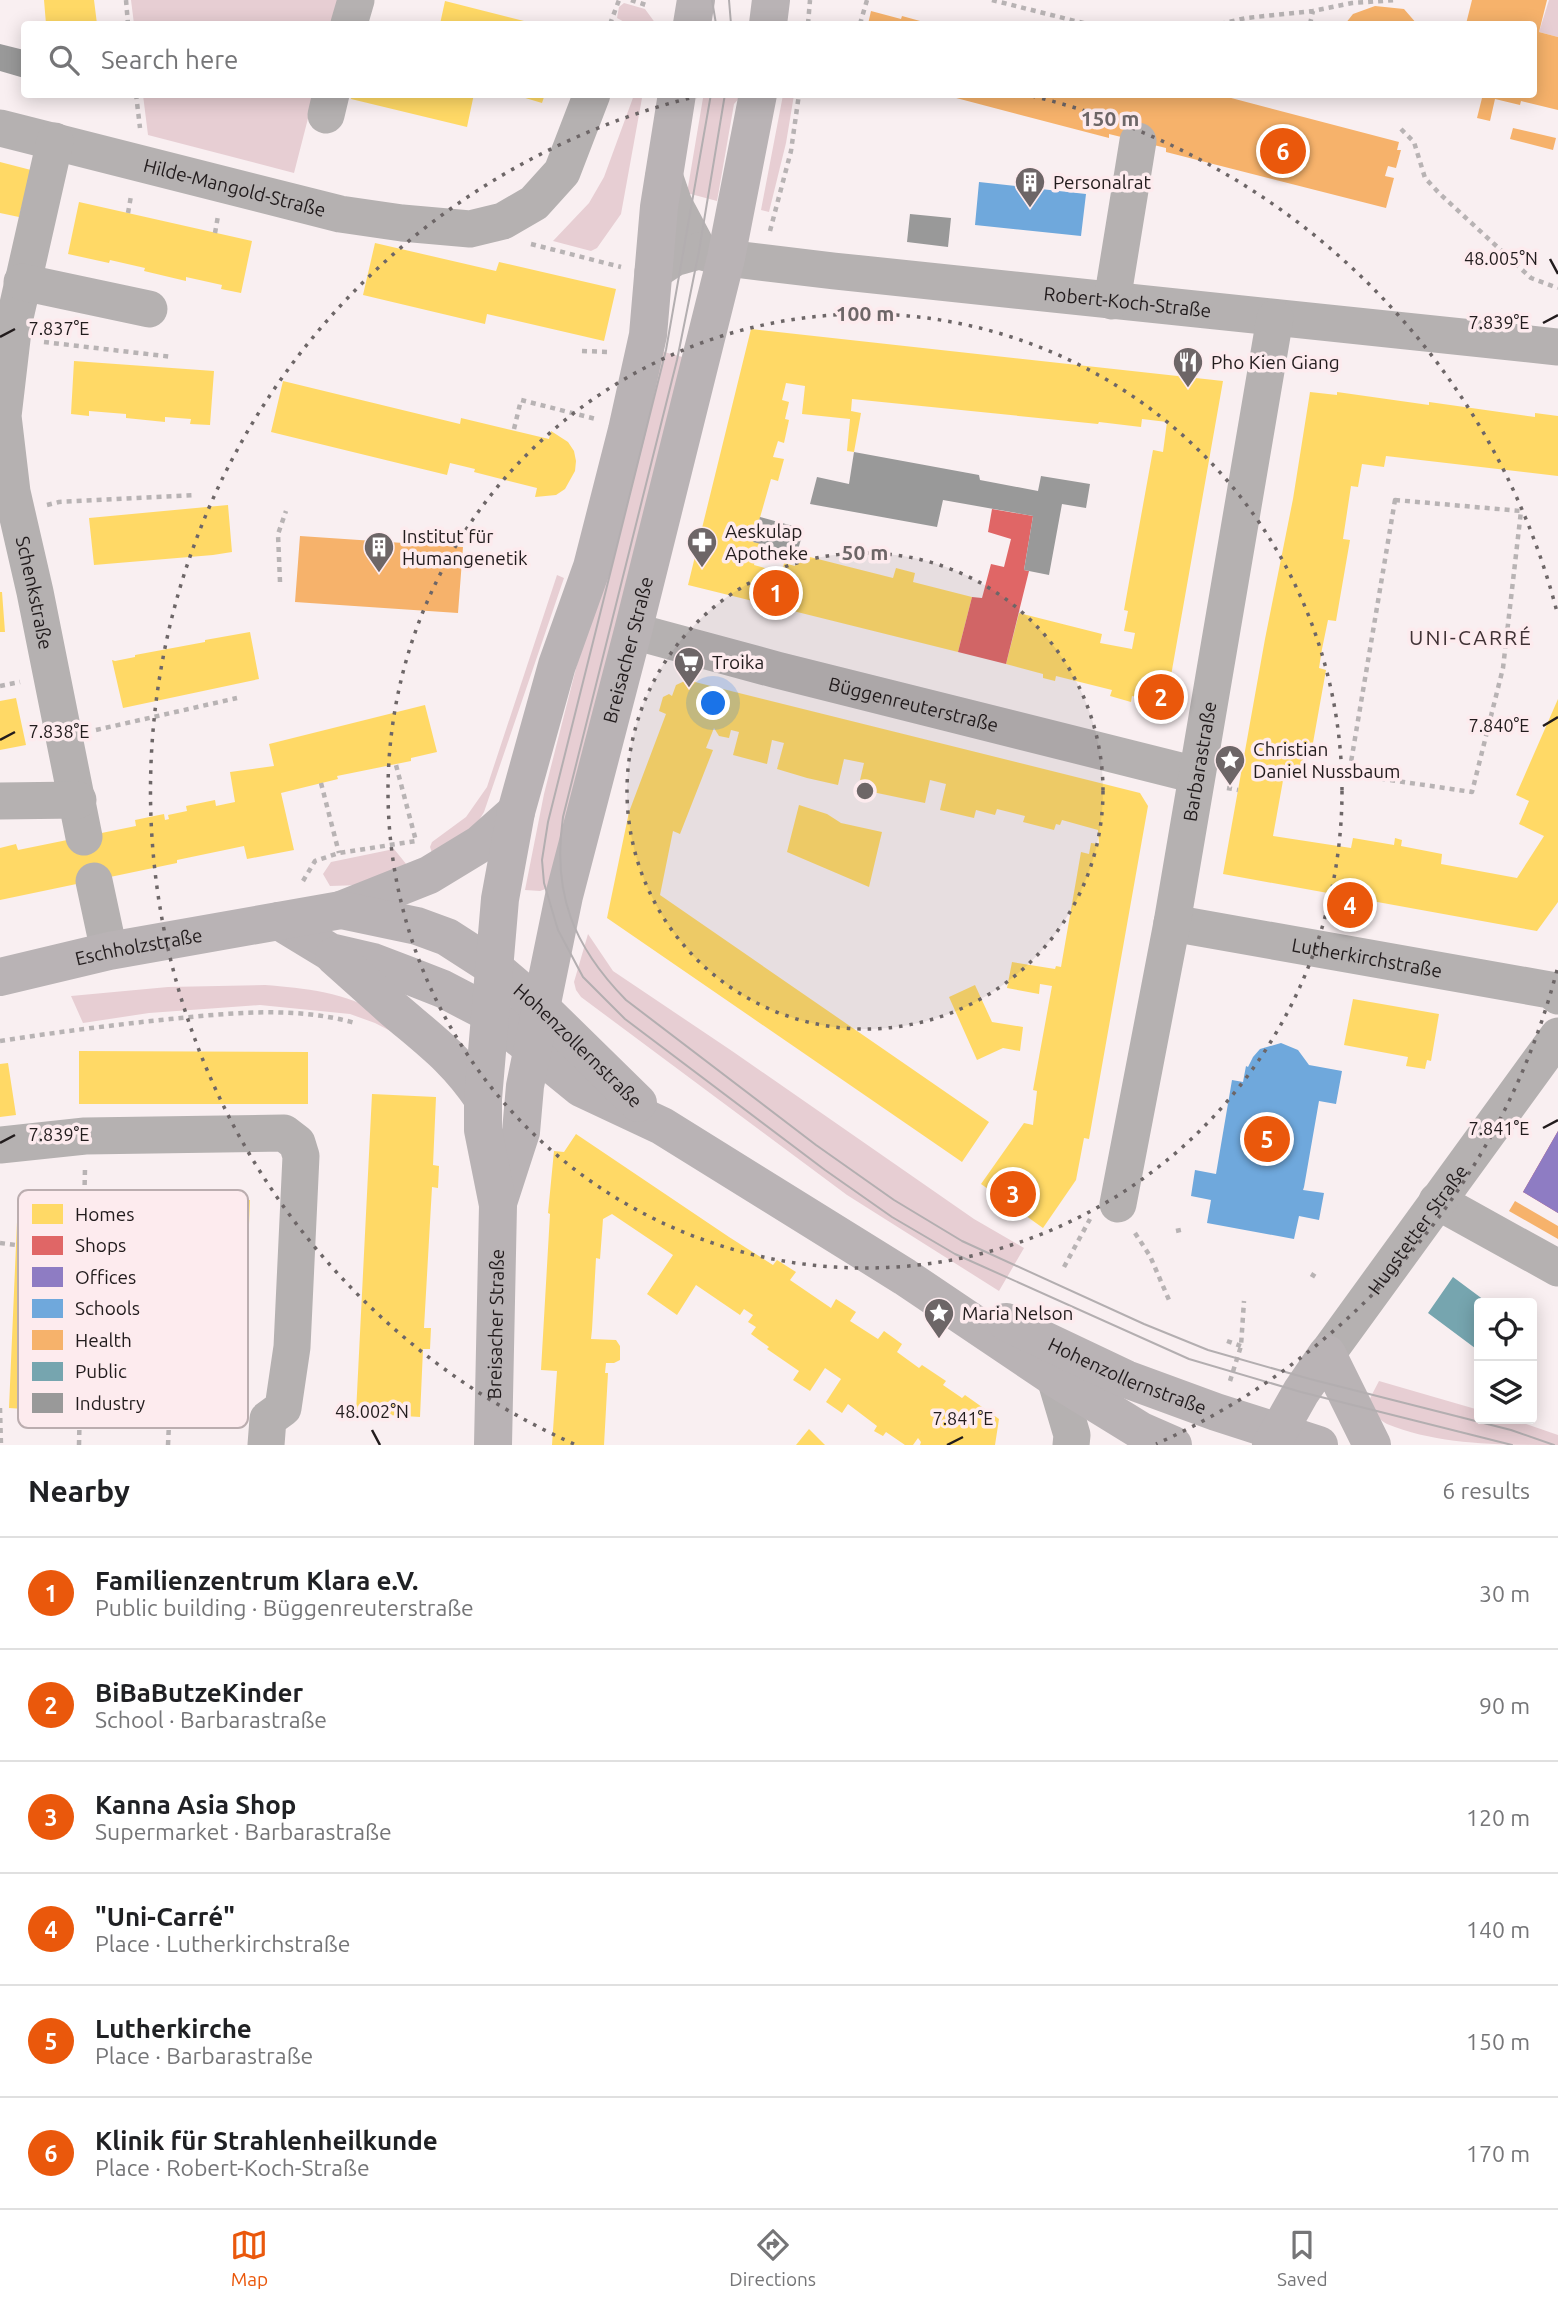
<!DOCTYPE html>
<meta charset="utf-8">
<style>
body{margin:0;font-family:Ubuntu,sans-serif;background:#f6f6f6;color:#202124}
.controls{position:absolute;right:21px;bottom:21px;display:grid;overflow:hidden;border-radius:7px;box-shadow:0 4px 18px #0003}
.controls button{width:63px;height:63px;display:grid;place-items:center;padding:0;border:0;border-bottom:2px solid #e0e0e0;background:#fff;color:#202124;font:35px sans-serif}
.you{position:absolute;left:714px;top:704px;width:24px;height:24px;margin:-18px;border:5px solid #fff;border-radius:50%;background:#1a73e8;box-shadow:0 0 0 10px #1a73e833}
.badge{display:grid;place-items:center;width:46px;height:46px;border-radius:50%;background:#ea580c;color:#fff;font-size:23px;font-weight:700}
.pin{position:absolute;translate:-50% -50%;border:4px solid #fff;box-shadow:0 2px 7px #0006}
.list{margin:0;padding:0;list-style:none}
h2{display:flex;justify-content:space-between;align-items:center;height:91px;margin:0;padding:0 28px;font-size:30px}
h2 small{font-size:23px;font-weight:400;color:#757577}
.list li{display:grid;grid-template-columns:46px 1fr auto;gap:21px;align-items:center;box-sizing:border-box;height:112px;padding:0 28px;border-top:2px solid #e0e0e0}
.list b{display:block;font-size:26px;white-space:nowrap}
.list p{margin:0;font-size:23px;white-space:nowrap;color:#757577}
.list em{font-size:23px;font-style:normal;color:#757577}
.icon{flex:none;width:38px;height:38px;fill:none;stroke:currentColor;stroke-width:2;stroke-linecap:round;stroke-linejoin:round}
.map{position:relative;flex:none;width:1558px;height:1445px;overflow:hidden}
.search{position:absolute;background:#fff;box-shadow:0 4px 18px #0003;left:21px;right:21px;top:21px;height:77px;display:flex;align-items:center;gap:18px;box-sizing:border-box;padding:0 24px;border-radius:7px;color:#757577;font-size:26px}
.sheet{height:763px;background:#fff}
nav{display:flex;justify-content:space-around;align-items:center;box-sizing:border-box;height:98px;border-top:2px solid #e0e0e0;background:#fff;font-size:19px;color:#757577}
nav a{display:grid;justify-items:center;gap:4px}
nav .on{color:#ea580c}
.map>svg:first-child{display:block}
</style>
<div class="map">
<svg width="1558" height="1445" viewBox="0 0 1558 1445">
<rect width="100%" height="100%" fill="#f9eff1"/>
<!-- green -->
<path fill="#e7ced3" d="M131,0h208l-6,24h-199z
M1549,0h9v37l-19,-5z
M624,3l21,6 11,15h-28l-11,-6 2,-11z
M143,95h171l-20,78 -146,-38z
M634,95h8v3l-21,116 -24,34 -6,3 -38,-10 36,-38 15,-26z
M701,95h41l-8,9 -17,97 -30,-8 16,-95z
M783,95h11l-8,48 -17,69 -8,-2z
M657,350l29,8 -132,528 -14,5 -15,-1 19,-96z
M557,575l7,3 -80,234 -9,15 -41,32 -4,-12 2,-5 34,-25 21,-30z
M394,849l17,21 -50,15 -31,1 -7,-12 8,-12z
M588,934l25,37 119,80 242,168 50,29 -25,43 -152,-96 -266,-198 -5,-7 -2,-8z
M265,985c38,3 83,7 116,30 9,5 16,16 23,23l-29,-15 -25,-9 -90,-9 -111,8 -66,10 -12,-27 97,-9z
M1379,1381l100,29v9h33l46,16v10c-57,0 -120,0 -171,-21 -8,-4 -14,-12 -21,-18z"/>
<!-- homes -->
<path fill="#ffd966" d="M44,0h50l3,24h-51z
M445,1l91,23h-96z
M352,94h122l-7,33 -116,-28z
M512,94h33l-3,9z
M0,162l31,8 -12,47 -19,-4z
M79,202l173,39 -11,52 -20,-4 1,-4 -36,-8v4l-42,-10 1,-3 -35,-8 -1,3 -41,-9z
M375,243l121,28 3,-9 117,27 -12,52 -117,-27 -2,10 -122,-29z
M751,329l472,52 -57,323 -34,-8 -1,6 -21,-6 2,-6 -56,-14 -1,5 -12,-3v-4l-37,-10 13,-51 83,21 -2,9 32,6 3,-16 -11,-2 4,-20 -4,-1 29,-160 10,2 4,-30 -25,-3 -1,8 -42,-5 -1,2 -246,-25 -1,12 10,2 -7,39 -7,-1 3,-32 -48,-5 3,-28 -19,-3 -4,17 7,2 -4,17 4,1 -5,23 -6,-2 -5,16 11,2 -6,22 -7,-2 -18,63 6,1 -5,22 28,8 2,-10 11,3 3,-12 95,24 3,-10 19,5 -2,9 59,15 -14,55 -270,-67z
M74,361l140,10 -4,54 -20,-1 1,-5 -26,-2v5l-39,-4v-4l-37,-3v5l-18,-2z
M283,381l177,43 1,-6 88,21 2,-8 17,11 6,9 2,10 -1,10 -10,18 -9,6 -21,2 2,-9 -63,-16 1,-3 -25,-6 -3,12 -176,-43z
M1310,392l27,3v-3l92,13v-3l106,15v-4l23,3v60l-172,-20 -2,11 -22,-3 -4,23 -7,-1 -8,53 7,1 -14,81 -8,-1 -6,29 -3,19 7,2 -15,84 -7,-2 -4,26 -16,-3 -11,61 78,12 2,-10 41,7 1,-7 7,2 -1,6 41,8 -1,10 76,14 27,-42 -25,-12 10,-23 -13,-6 42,-96v203l-21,29 -314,-57 42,-235 28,-140z
M228,505l4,47 -19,3 -119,10 -5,-47z
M0,592h2l3,40h-5z
M250,632l9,47 -136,29 -11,-48 3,1 20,-4v-2l70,-13v-2z
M687,680l453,113 8,13 -59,333 -5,-1 -8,42 -33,48 -62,-44 43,-61 9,2 4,-34 -4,-1 19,-104 -12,-2 -1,10 -32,-6 5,-26 43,7 1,-3 5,1 20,-115 8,2 2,-11 8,1 -1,-14 -36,-10 -2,5 -4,-1 -2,6 -31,-8 2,-6 -28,-7 -2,6 -19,-5 -2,8 -34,-8 6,-26 -16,-4 -5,23 -67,-14 6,-26 -20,-4 -6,26 -31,-7 -30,-9 7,-26 -12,-3 -5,24 -34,-9 6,-23 -8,-2 -2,8 -10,-2 -5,-8 -8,20 7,2 -33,84 -7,-3 -13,64 329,227 -27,40 -355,-244 22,-106 37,-98 -7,-3 4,-14 6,-3 3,2 4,-11z
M16,698l10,47 -26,5v-49z
M425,705l12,47 -26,6v3l-74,15 1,3 -57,14 13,57 -47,9 -3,-13 -67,14v3l-177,37v-52l16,-4 2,6 118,-24 -1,-6 29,-6 1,6 4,-1 -1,-4 19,-4 -1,-5 29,-6 1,6 19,-4 -5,-30 44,-6 -5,-22z
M799,805l28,9 14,9 41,9 -13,55 -82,-35z
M1343,898l17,3 -2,11 -17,-3z
M975,985l17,37 31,5 -3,24 -17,-3 -26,12 -28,-63z
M1353,999l86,15 -8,47 -4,-1 -2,9 -19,-3 2,-9 -64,-12z
M79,1051l229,1v52h-229z
M8,1063l8,52 -16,2v-53z
M372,1094l64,3 -3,68 6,1 -1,22 -6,-1 -8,141h7l-1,21h-7l-3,68 -64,-4z
M576,1134l153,103 44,28 4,-5 19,12 -6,8 41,28 5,-9 20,13 -6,9 28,18 6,-8 18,13 -5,8 22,16 3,-3 24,16 -3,4 19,13 3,-3 34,24 -4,26h-75l1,-3 -3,-4 -5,7h-8l-19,-13 -3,4 -9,-5 3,-5 -29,-22 -6,9 -16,-11 15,-23 -16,-11 -15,23 -17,-11 6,-9 -32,-22 2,-2 -18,-13 5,-7 -8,-5 5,-7 -9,-6 -4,6 -44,-30 -19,30 -30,-21 26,-39 -61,-41 -9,5 -3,40 -4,-1 -4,72 -1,9 25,1 4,6v14l-6,3h-8l-1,10h3l-4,72h-52l5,-74 -16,-1 9,-156 -2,-1 6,-62 10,1z
M198,1198l52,2 -9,218 -52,-2 2,-42 -19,-1 1,-12 18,1 5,-110 -19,-1v-11h19z
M18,1199l47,1 -10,211 -46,-3z
M809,1429l16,16h-29z"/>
<!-- shops -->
<path fill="#e06666" d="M992,509l41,7 -9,54 5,1 -23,93 -48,-12 14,-55 10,1 9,-34 13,3 7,-28 -23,-7z
M1558,1131v82l-35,-21z"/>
<!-- offices -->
<path fill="#8e7cc3" d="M1558,1131v82l-35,-21z"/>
<!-- schools -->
<path fill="#6fa8dc" d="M979,182l107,12 -5,42 -106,-11z
M1281,1043l17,7 11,15 33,6 -6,33 -17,-3 -15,86 -1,3 21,3 -5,27 -20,-4 -5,23 -87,-16 4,-23 -20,-4 4,-26 21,4 16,-94 11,2 3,-16 2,1 5,-10 7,-8z"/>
<!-- health -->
<path fill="#f6b26b" d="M1472,0h75l-8,32 19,5v73l-37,-9 -1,4 -25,-6 -5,22 -13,-3 6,-24h51v-70h-68z
M1375,6l29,3 13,15h-72l8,-10z
M871,11l30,8 1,-3 29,8h-63z
M941,94h275l183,48 -2,8h4l-5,18 -8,-2 -3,10 9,2 -8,30 -220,-56v-4l-57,-14v4z
M1513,128l43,10 -3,12 -43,-11z
M300,536l163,11 -5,66 -163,-11z
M1515,1201l43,25v13l-49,-28z"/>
<!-- public -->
<path fill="#76a5af" d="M1453,1277l35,26h-9v48l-51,-38z"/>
<!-- industry -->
<path fill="#999" d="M0,44l24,6v28l-24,-7z
M910,214l41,4 -3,29 -41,-5z
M854,452l125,23 1,5 58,11 3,-15 49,8 -4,24 -24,-4 -13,71 -25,-5 9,-54 -90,-16 -6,27 -127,-23 7,-27 32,7z
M760,517l44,12 -7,24 -44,-11z"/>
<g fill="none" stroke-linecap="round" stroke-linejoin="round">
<!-- path -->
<path stroke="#b8b3b4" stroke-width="4.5" stroke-dasharray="5 5" stroke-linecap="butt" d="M126,0l2,24
M631,0l15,5
M992,0l95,24
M610,24l9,-24
M808,24l2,-24
M860,24l7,-24
M1220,24l26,-6 67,-7 39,-8 44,-3
M1310,24l3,-13
M136,94l4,34
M841,97v-3
M1401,129l13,13 11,36 15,16 91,84 27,10
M128,213l3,-17
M770,231l21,-80 8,-57
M215,233l3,-17
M531,244l90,23
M44,342l129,15
M582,351l27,1
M514,429l7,-29 75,19
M1395,500l126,11 -18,157 -31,124 -123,-18z
M47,505l12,-3 135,-7
M280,582l-2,-48 8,-23
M0,686l20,-4
M96,730l141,-32
M321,783l18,70
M1227,788l11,2
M303,881l12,-20 24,-8 77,-12 -20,-76
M0,1041c57,-9 113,-16 170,-22 61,-6 125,-13 185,4
M1176,1231l9,-2
M1135,1233l15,23 19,44
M0,1243l16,2
M1064,1267l26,-48
M1311,1274l8,5
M81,1333l38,1
M1227,1341l14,5
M1230,1381l11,-35 3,-45
M0,1408l1,37
M79,1445l6,-277
M168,1445l9,-194"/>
<!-- minor -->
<g stroke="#b5b1b1" stroke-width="37">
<path d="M349,24l7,-24"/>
<path d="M326,115l5,-21"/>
<path id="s1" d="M0,128l340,86 62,9 68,6 33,-8 31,-18 28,-31 30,-78"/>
<path id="s2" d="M55,141l-41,181 -11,94 9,76 23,100 49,245"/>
<path d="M664,175l10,29 25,47"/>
<path id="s3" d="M653,272l21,-14 25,-7 27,7 108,13 724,76"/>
<path d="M22,282l127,27"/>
<path d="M1112,301l26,-160"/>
<path id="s4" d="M633,631l144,39 419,105"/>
<path d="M0,801l78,-1"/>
<path d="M94,881l15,70"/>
<path id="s5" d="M1172,923l378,67 8,6"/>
<path d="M0,1145l85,-9 199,-3 13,10 4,13 -9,191 -9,61 -15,11 -2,26"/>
<path d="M1437,1201l121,67"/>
<path id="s6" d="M1118,1204l54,-281 103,-605"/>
<path id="s7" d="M1327,1354l231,-318"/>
<path d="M1055,1378l17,57 -1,10"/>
</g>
<!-- major -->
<g stroke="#b9b3b5" stroke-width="38">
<path d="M692,24l4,-24"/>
<path d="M768,24l3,-24"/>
<path d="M341,910l88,-35 51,-31 36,-32"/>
<path d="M279,921l51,31 43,10 42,16 28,11 46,24 92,75 81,38 243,151 150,101 86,53 32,14"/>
<path d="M334,956c19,17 38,34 57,51 37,32 64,50 92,92"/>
<path id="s8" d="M0,977l109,-26 232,-41 76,16 30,11 45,29 49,42 97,95"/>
<path id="s9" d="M498,1203l23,-71 4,-46 39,-190 69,-265 93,-373 32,-164"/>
<path id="s10" d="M1006,1322l120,57 90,33 103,33"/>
<path id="s11" d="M493,1445l5,-240 -15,-75v-31l17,-200 16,-87 41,-147 35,-98 35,-137 21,-95 11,-128 18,-113"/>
<path d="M1271,1445l30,-53 26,-38 45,91"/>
</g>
<!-- tram -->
<path stroke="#b3aeb0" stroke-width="2" d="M712,0l4,24
M729,0l2,24
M711,94l-45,256 -118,472 -6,38 2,23 14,47 25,47 42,42 200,151 67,47 63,37 234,105 112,33 211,53
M725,94l-26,157 -22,109 -114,457c-11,76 10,129 63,183l190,145 78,55 68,41 182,83 64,26 102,29 201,51 43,15"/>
</g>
<!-- ticks -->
<path fill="none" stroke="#221c1d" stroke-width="2.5" d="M1550,259l8,15M1543,323l15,-8M0,337l15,-8M1543,726l15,-9M0,740l15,-8M1543,1128l15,-8M0,1143l15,-8M372,1430l8,15M947,1445l16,-8"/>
<!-- distance rings -->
<circle cx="865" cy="791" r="238" fill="#6d6667" fill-opacity=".12"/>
<g fill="none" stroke="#6d6667" stroke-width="3.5" stroke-dasharray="3.5 7">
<circle cx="865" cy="791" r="238"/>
<circle cx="865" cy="791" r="477"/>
<path d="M1557 970A715 715 0 0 1 1156 1444M574 1444A715 715 0 0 1 698 96M1032 96A715 715 0 0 1 1557 612"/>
</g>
<!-- icons -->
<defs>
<g id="building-pin" transform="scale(1.575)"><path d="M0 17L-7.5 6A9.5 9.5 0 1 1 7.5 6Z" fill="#6d6667" stroke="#fdebee"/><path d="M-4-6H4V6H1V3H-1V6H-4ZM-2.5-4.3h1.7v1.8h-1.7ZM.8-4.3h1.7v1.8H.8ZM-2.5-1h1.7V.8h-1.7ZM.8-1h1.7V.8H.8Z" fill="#fff"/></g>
<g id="restaurant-pin" transform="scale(1.575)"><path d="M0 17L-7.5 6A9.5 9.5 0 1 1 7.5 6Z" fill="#6d6667" stroke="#fdebee"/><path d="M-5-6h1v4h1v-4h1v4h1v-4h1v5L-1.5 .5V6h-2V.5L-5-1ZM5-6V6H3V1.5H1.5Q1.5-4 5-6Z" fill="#fff"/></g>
<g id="pharmacy-pin" transform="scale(1.575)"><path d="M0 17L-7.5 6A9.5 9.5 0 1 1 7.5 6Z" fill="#6d6667" stroke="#fdebee"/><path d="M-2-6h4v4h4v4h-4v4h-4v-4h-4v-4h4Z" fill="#fff"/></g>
<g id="supermarket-pin" transform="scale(1.575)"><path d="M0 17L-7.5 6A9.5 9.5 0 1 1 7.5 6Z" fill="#6d6667" stroke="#fdebee"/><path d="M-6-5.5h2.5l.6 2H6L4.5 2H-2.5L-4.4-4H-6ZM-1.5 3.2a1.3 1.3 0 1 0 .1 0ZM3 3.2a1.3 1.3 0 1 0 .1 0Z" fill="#fff"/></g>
<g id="sight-pin" transform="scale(1.575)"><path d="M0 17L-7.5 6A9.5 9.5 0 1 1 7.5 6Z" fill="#6d6667" stroke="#fdebee"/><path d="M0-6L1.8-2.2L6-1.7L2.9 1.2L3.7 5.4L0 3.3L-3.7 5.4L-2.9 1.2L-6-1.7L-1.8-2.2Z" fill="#fff"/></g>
</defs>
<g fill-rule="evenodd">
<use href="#building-pin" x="1030" y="182"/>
<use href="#restaurant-pin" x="1188" y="362"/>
<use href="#pharmacy-pin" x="702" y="542"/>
<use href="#building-pin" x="379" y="547"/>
<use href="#supermarket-pin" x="689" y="662"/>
<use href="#sight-pin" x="1230" y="760"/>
<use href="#sight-pin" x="939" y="1313"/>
</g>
<g text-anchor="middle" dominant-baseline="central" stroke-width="7" stroke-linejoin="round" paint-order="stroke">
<!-- poi labels -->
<g font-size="19" fill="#221c1d" stroke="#fdebee" text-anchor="start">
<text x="1053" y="182">Personalrat</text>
<text x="1211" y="362">Pho Kien Giang</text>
<text x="725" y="531">Aeskulap<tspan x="725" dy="22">Apotheke</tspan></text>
<text x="402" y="536">Institut für<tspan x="402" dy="22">Humangenetik</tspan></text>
<text x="712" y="662">Troika</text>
<text x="1253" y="749">Christian<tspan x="1253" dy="22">Daniel Nussbaum</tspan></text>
<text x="962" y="1313">Maria Nelson</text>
</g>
<!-- street labels -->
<g font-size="19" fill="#221c1d" stroke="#fdebee">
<text stroke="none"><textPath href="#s1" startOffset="242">Hilde-Mangold-Straße</textPath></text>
<text stroke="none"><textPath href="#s3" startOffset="483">Robert-Koch-Straße</textPath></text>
<text stroke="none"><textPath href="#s2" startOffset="460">Schenkstraße</textPath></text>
<text stroke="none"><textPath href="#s9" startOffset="569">Breisacher Straße</textPath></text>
<text stroke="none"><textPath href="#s4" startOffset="290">Büggenreuterstraße</textPath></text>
<text stroke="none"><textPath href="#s6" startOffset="450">Barbarastraße</textPath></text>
<text stroke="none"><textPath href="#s8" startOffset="142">Eschholzstraße</textPath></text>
<text stroke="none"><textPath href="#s5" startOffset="198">Lutherkirchstraße</textPath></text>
<text stroke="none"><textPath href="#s8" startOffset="628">Hohenzollernstraße</textPath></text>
<text stroke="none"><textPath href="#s7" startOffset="154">Hugstetter Straße</textPath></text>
<text stroke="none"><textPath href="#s11" startOffset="121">Breisacher Straße</textPath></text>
<text stroke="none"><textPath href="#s10" startOffset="133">Hohenzollernstraße</textPath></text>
</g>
<!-- neighbourhood labels -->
<g font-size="21" letter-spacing="2" fill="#403235" stroke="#fdebee">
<text x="1471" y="637">UNI-CARRÉ</text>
</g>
</g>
<!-- legend -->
<rect x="18" y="1190" width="230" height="238" rx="10" fill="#fdebee" stroke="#bbadaf" stroke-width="2"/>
<rect x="32" y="1204" width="31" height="20" fill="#ffd966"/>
<rect x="32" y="1236" width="31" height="19" fill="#e06666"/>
<rect x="32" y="1267" width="31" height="20" fill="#8e7cc3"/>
<rect x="32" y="1299" width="31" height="19" fill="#6fa8dc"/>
<rect x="32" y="1330" width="31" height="20" fill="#f6b26b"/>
<rect x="32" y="1362" width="31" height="19" fill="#76a5af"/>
<rect x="32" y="1393" width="31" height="20" fill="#999"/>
<g font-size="19" fill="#221c1d">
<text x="75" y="1221">Homes</text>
<text x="75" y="1252">Shops</text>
<text x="75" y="1284">Offices</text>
<text x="75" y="1315">Schools</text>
<text x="75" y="1347">Health</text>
<text x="75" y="1378">Public</text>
<text x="75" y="1410">Industry</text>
</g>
<g font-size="18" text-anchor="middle" fill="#221c1d" stroke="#fdebee" stroke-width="7" stroke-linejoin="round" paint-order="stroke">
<text x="1501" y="265">48.005°N</text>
<text x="1499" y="329">7.839°E</text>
<text x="59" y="335">7.837°E</text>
<text x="1499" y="732">7.840°E</text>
<text x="59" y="738">7.838°E</text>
<text x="1499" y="1135">7.841°E</text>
<text x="59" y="1141">7.839°E</text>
<text x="372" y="1418">48.002°N</text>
<text x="963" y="1425">7.841°E</text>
</g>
<circle cx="865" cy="791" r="10" fill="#6d6667" stroke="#fdebee" stroke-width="3.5"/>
<g font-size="21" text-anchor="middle" font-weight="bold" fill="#6d6667" stroke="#fdebee" stroke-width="7" stroke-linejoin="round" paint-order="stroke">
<text x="1110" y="126">150 m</text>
<text x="865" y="321">100 m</text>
<text x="865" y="560">50 m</text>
</g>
</svg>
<div class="controls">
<button><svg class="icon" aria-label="locate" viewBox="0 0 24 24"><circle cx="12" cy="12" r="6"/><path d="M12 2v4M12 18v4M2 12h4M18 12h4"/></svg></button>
<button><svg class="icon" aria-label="layers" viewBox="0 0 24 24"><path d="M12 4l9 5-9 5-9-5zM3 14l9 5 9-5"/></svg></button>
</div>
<div class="you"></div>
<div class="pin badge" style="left:776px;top:593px">1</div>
<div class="pin badge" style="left:1161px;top:697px">2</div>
<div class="pin badge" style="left:1013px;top:1194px">3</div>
<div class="pin badge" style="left:1350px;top:905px">4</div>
<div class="pin badge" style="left:1267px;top:1139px">5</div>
<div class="pin badge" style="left:1283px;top:151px">6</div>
<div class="search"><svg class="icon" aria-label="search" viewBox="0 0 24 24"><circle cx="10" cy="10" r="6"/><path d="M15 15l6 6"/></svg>Search here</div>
</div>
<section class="sheet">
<h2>Nearby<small>6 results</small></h2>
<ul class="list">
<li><span class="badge">1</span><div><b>Familienzentrum Klara e.V.</b><p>Public building · Büggenreuterstraße</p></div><em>30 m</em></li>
<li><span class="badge">2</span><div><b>BiBaButzeKinder</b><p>School · Barbarastraße</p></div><em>90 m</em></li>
<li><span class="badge">3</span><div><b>Kanna Asia Shop</b><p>Supermarket · Barbarastraße</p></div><em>120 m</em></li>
<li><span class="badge">4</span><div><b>&quot;Uni-Carré&quot;</b><p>Place · Lutherkirchstraße</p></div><em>140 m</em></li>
<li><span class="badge">5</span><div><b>Lutherkirche</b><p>Place · Barbarastraße</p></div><em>150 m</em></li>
<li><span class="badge">6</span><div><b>Klinik für Strahlenheilkunde</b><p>Place · Robert-Koch-Straße</p></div><em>170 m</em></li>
</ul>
</section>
<nav>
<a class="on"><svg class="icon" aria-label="map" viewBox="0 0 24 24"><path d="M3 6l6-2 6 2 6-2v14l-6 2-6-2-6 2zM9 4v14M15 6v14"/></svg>Map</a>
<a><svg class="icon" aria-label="directions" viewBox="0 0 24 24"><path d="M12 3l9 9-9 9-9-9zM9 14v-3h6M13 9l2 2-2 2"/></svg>Directions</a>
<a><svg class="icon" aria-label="saved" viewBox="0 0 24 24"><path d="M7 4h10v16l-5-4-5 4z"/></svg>Saved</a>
</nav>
